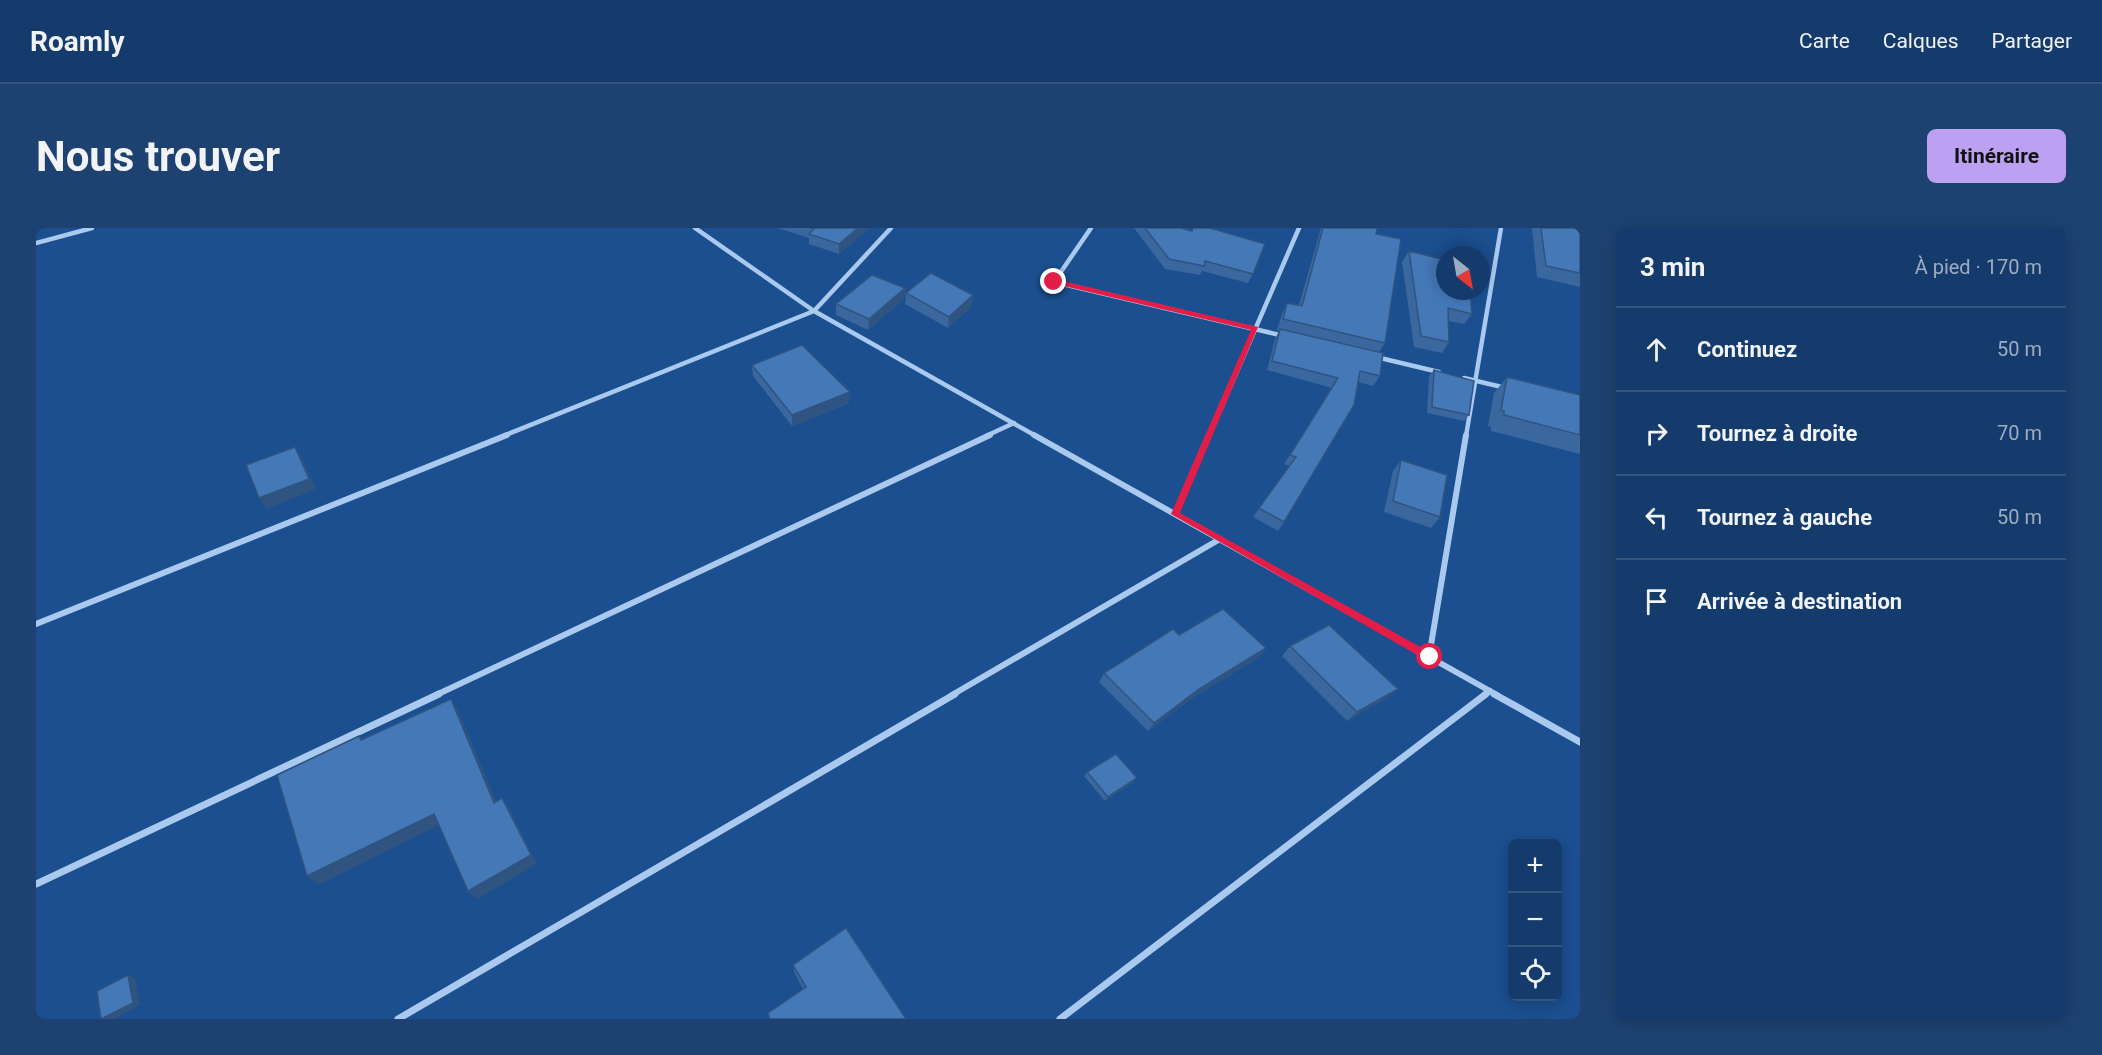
<!DOCTYPE html>
<html lang="fr">
<meta charset="utf-8">
<style>
body{margin:0;font-family:Roboto,sans-serif;background:#1d4271;color:#f1f3f6}
.controls{position:absolute;right:18px;bottom:18px;display:grid;overflow:hidden;border-radius:9px;box-shadow:0 3px 15px #0003}
.controls button{width:54px;height:54px;display:grid;place-items:center;padding:0;border:0;border-bottom:2px solid #33557e;background:#143b6b;color:#f1f3f6;font:30px sans-serif}
.compass{position:absolute;left:1400px;top:18px;width:54px;height:54px;border-radius:50%;background:#143b6b;box-shadow:0 3px 15px #0003;rotate:149deg}
.stop{position:absolute;width:18px;height:18px;margin:-14px;border:4px solid #e11d48;border-radius:50%;background:#fff}
.stop.end{background:#e11d48;border-color:#fff;box-shadow:0 2px 6px #0008}
.list{margin:0;padding:0;list-style:none}
h2{display:flex;justify-content:space-between;align-items:center;height:78px;margin:0;padding:0 24px;font-size:26px}
h2 small{font-size:20px;font-weight:400;color:#9dadc1}
.list li{display:grid;grid-template-columns:39px 1fr auto;gap:18px;align-items:center;box-sizing:border-box;height:84px;padding:0 24px;border-top:2px solid #33557e}
.list b{display:block;font-size:22px;white-space:nowrap}
.list em{font-size:20px;font-style:normal;color:#9dadc1}
.icon{flex:none;width:33px;height:33px;fill:none;stroke:currentColor;stroke-width:2;stroke-linecap:round;stroke-linejoin:round}
.map{position:relative;flex:none;width:1544px;height:791px;overflow:hidden;border-radius:9px}
header{display:flex;align-items:center;gap:36px;box-sizing:border-box;height:84px;padding:0 30px;background:#143b6b;border-bottom:2px solid #33557e}
header strong{font-size:28px}
nav{display:flex;gap:33px;margin-inline-start:auto;font-size:21px}
.intro{display:flex;align-items:center;justify-content:space-between;box-sizing:border-box;height:144px;padding:0 36px}
h1{margin:0;font-size:42px}
.button{padding:15px 27px;border-radius:9px;background:#bca0f2;color:#111;font-size:21px;font-weight:700}
main{display:flex;gap:36px;padding:0 36px}
aside{flex:1;background:#143b6b;border-radius:9px;box-shadow:0 3px 15px #0003}
.map>svg:first-child{display:block}
</style>
<header>
<strong>Roamly</strong>
<nav><a>Carte</a><a>Calques</a><a>Partager</a></nav>
</header>
<div class="intro"><h1>Nous trouver</h1><a class="button">Itinéraire</a></div>
<main>
<div class="map">
<svg width="1544" height="791" viewBox="0 0 1544 791">
<rect width="100%" height="100%" fill="#1b4f8f"/>
<g fill="none" stroke-linecap="round" stroke-linejoin="round">
<!-- minor-far2 -->
<path stroke="#a9c9ee" stroke-width="4.5" d="M659,0l119,83 222,125
M1055,0l-37,54 230,54
M0,15l56,-15
M1340,129l63,15
M1428,150l42,10
M467,208l311,-125 77,-83
M950,208l28,-13
M1173,208l90,-208
M1430,208l35,-208"/>
<!-- minor-far1 -->
<path stroke="#a9c9ee" stroke-width="6" d="M998,207l463,260
M1139,286l34,-79
M0,396l471,-189
M1393,429l37,-222
M400,467l554,-260
M916,467l268,-156
M1448,467l6,-4"/>
<!-- minor -->
<path stroke="#a9c9ee" stroke-width="7" d="M1458,466l86,48
M0,656l403,-190
M362,791l557,-325
M1024,791l426,-325"/>
</g>
<!-- wall -->
<path fill="#3a679d" d="M742,0h91l-30,26 -30,-10v-6z
M1098,0h47l72,46 -5,9 -46,-12 -2,4 -35,-6z
M1285,0h56l-1,6 9,109 -6,9 1,24 -7,10 -15,-4 -74,140 -6,9 -25,-14 36,-51 -5,-2 48,-76 -65,-18 8,-31 4,-8 -2,-1 5,-16 5,-11 12,2z
M1496,0h48v59l-43,-10z
M1373,23l63,63 -8,10 -15,-3v21l-7,11 -28,-6 -12,-85z
M869,60l-1,11 -36,31 -32,-15v-11z
M870,65l67,2 -2,12 -23,21 -43,-24z
M716,137l97,38 -57,23 -39,-50z
M1398,142l35,45 -5,6 -37,-8 2,-37z
M1471,149l73,18v59l-89,-23v-4l-3,-1 6,-33z
M1365,232l39,57 -9,11 -47,-16 9,-41z
M1143,407l87,13 -8,10 -66,40 -44,33 -49,-49 5,-9z
M1254,418l97,52 -40,23 -65,-65z
M1051,544l47,10 -29,19 -21,-25z
M757,737l113,54h-137l-1,-6 35,-24 -9,-17z"/>
<!-- shaded-wall -->
<path fill="#305480" d="M822,0h11l-30,26v-10z
M869,60l-1,11 -36,31 1,-11z
M937,67l-2,12 -23,21 1,-11z
M814,164l-1,11 -57,23v-11z
M259,219l7,11 14,31 -49,20 -8,-11z
M1230,420l-8,10 -66,40 -44,33 6,-8 45,-34z
M1362,461l-11,9 -40,23 10,-9z
M415,471l7,11 43,102 -7,-9z
M1101,550l-3,4 -29,19 3,-4z
M466,570l7,10 28,56 -60,35 -9,-8z
M398,586l9,9 -124,62 -12,-9z
M92,747l7,3 5,27 -26,14h-12z"/>
<!-- building -->
<path fill="#4478b7" stroke="#305480" stroke-width="1.5" d="M774,0h48l-19,16 -30,-10 5,-5z
M1109,0h36l11,3 1,-3h17l55,16 -12,30 -48,-13 -1,5 -35,-7z
M1287,0h54l-1,6 25,5 -16,104 -102,-24 4,-16 15,3z
M1505,0h39v45l-34,-7z
M1373,23l36,9v31h25l2,23 -24,-6 1,34 -28,-6z
M895,45l42,22 -24,22 -43,-24z
M836,47l33,13 -36,31 -33,-15z
M1244,101l103,24 -3,23 -20,-5 -6,34 -70,117 -25,-14 37,-51 -6,-2 48,-77 -66,-17z
M766,117l48,47 -58,23 -40,-50z
M1398,142l40,11 -5,34 -37,-8z
M1471,149l73,18v40l-76,-20v-4l-3,-1z
M259,219l14,32 -50,19 -13,-33z
M1365,232l46,15 -7,42 -47,-16z
M1187,381l43,39 -67,41 -45,34 -50,-50 69,-44 6,6z
M1293,397l69,64 -41,23 -67,-66z
M415,471l43,104 8,-5 29,57 -63,36 -34,-77 -127,62 -30,-101 82,-39 2,4z
M1080,526l21,24 -29,19 -21,-25z
M810,700l60,91h-136l-2,-6 38,-26 -13,-22z
M92,747l5,28 -32,16 -4,-28z"/>
<!-- route -->
<path fill="#e11d48" d="M1018,51l204,48 -78,186 253,141v6h-7l-255,-146 80,-184 -200,-47z"/>
</svg>
<div class="controls">
<button>+</button>
<button>−</button>
<button><svg class="icon" aria-label="locate" viewBox="0 0 24 24"><circle cx="12" cy="12" r="6"/><path d="M12 2v4M12 18v4M2 12h4M18 12h4"/></svg></button>
</div>
<svg class="compass" viewBox="-18 -18 36 36"><path d="M0-13l5 13h-10z" fill="#e53935"/><path d="M0 13l5-13h-10z" fill="#9dadc1"/></svg>
<div class="stop" style="left:1394px;top:429px"></div>
<div class="stop end" style="left:1018px;top:54px"></div>
</div>
<aside>
<h2>3 min<small>À pied · 170 m</small></h2>
<ul class="list">
<li><svg class="icon" aria-label="ahead" viewBox="0 0 24 24"><path d="M12 20V5M6 11l6-6 6 6"/></svg><div><b>Continuez</b></div><em>50 m</em></li>
<li><svg class="icon" aria-label="right" viewBox="0 0 24 24"><path d="M7 20v-9h11M14 6l5 5-5 5"/></svg><div><b>Tournez à droite</b></div><em>70 m</em></li>
<li><svg class="icon" aria-label="left" viewBox="0 0 24 24"><path d="M17 20v-9H6M10 6l-5 5 5 5"/></svg><div><b>Tournez à gauche</b></div><em>50 m</em></li>
<li><svg class="icon" aria-label="arrive" viewBox="0 0 24 24"><path d="M6 21V4h12l-3 4 3 4H6"/></svg><div><b>Arrivée à destination</b></div></li>
</ul>
</aside>
</main>
